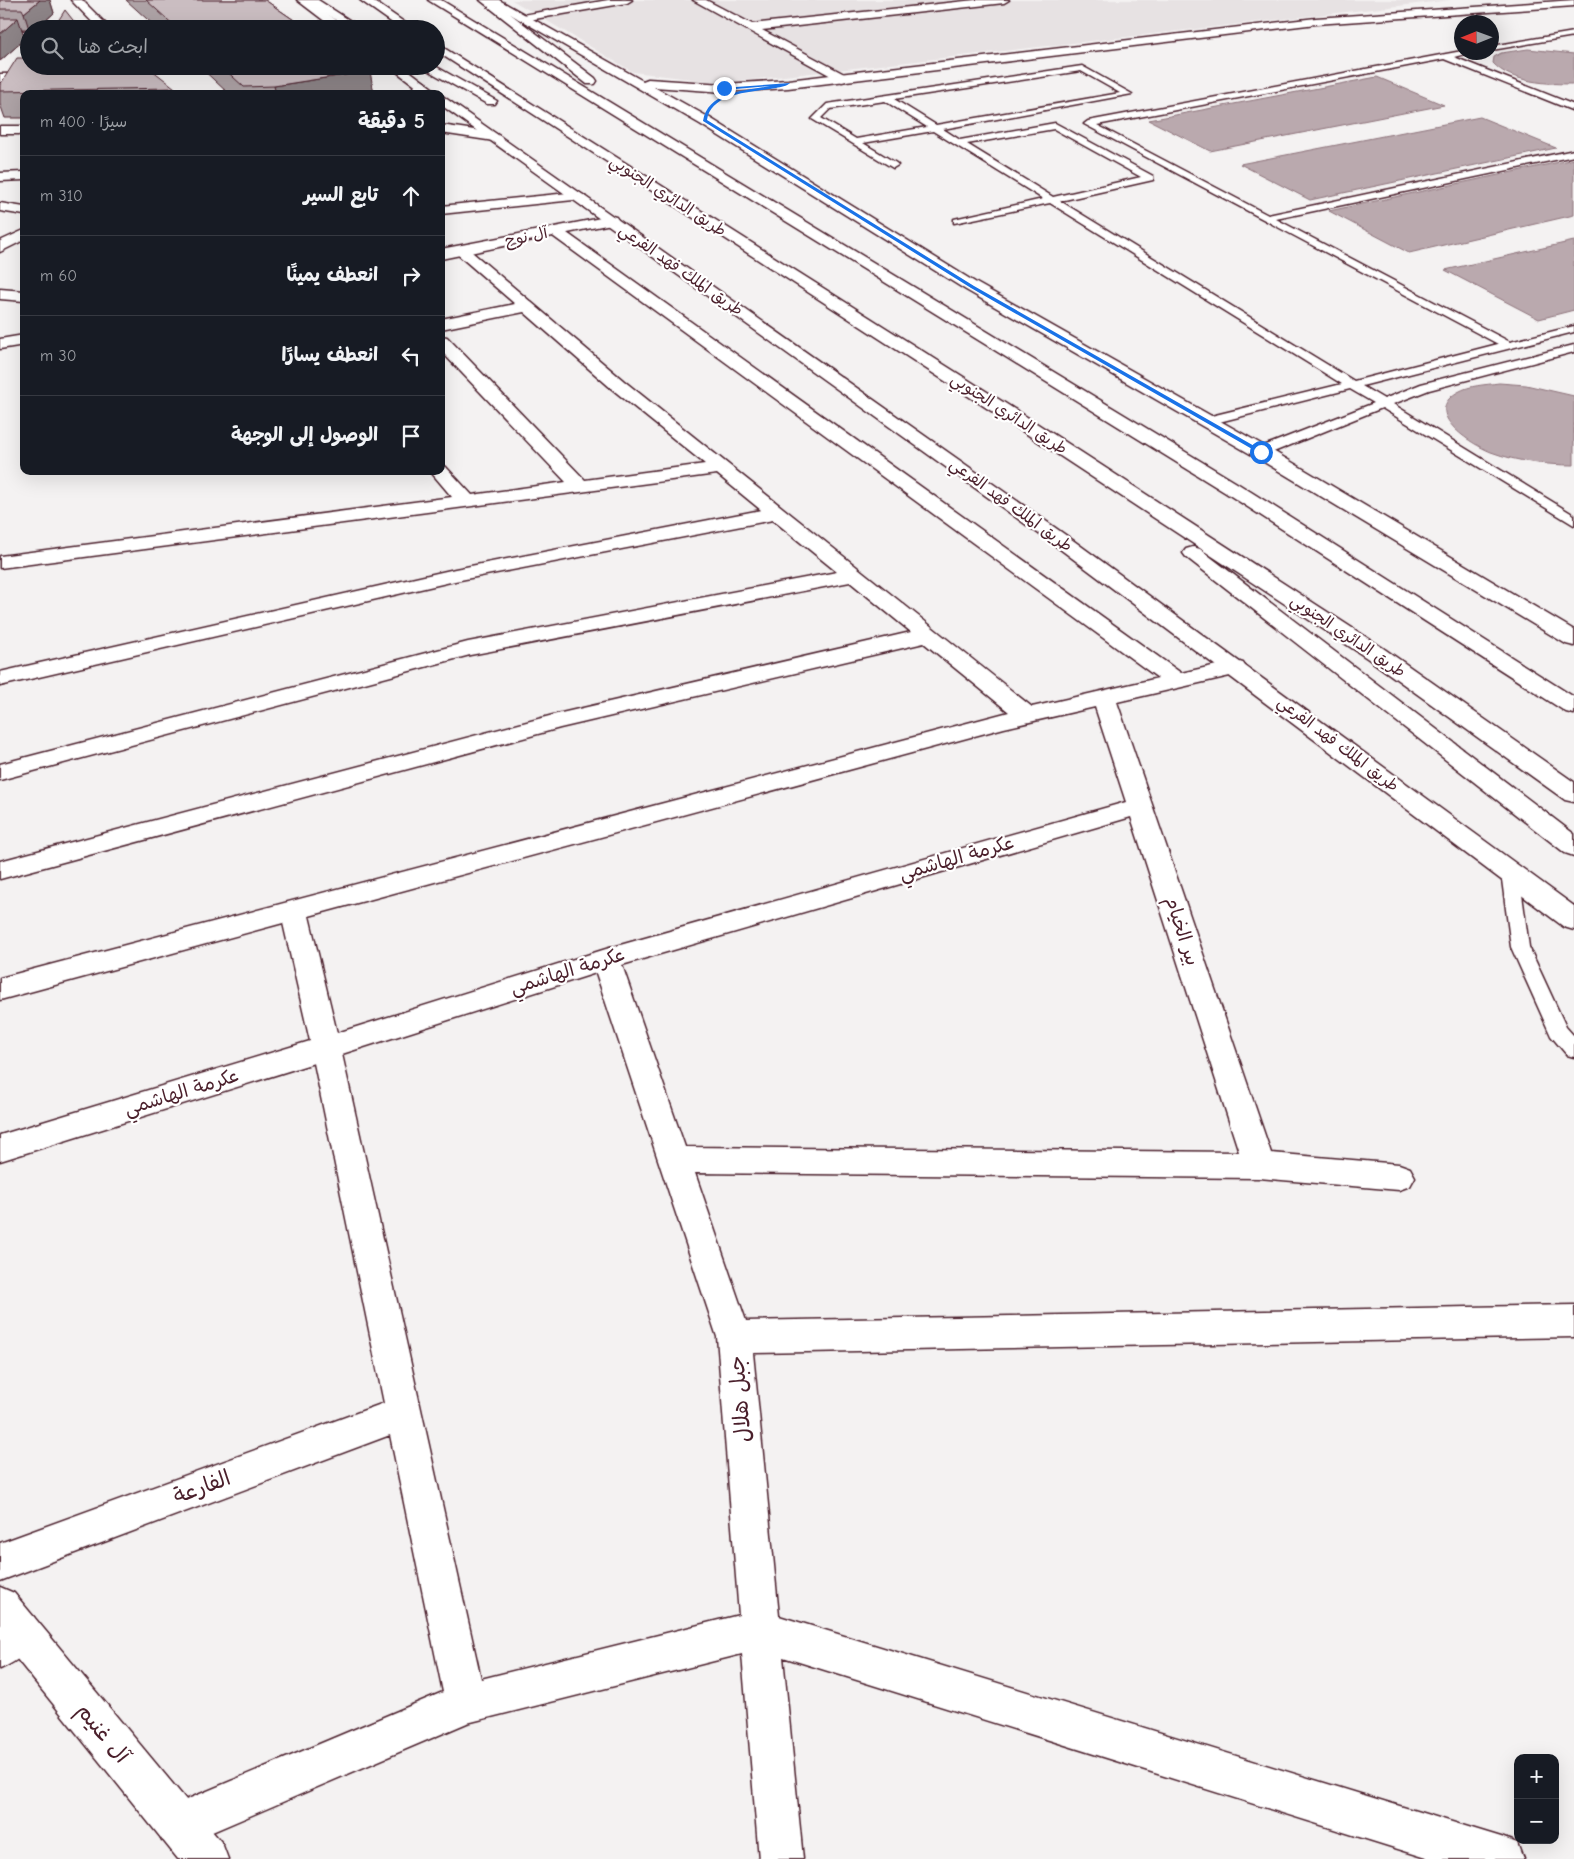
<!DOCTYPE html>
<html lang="ar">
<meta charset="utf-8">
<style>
body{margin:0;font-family:"Comic Neue","Playpen Sans Arabic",sans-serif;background:#20242c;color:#f1f3f6;direction:rtl}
.controls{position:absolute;right:15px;bottom:15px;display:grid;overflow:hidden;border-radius:10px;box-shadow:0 5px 20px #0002}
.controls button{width:45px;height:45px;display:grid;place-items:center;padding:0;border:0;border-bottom:1px solid #363941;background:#171b24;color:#f1f3f6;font:25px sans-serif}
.compass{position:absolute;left:1454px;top:15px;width:45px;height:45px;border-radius:50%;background:#171b24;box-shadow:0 5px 20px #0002;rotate:269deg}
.stop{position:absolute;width:15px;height:15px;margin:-11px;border:4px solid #1a73e8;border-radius:50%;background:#fff}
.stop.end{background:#1a73e8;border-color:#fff;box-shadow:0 1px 5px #0008}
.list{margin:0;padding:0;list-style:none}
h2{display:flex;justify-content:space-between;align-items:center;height:65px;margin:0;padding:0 20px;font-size:21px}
h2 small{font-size:16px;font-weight:400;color:#9ea1a6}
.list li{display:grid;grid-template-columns:32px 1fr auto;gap:15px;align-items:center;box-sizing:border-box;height:80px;padding:0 20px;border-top:1px solid #363941}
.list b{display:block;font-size:19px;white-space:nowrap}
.list em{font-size:16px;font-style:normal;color:#9ea1a6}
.icon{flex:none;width:28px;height:28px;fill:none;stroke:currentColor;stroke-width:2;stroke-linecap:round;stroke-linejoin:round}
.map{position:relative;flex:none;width:1574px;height:1859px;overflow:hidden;direction:ltr}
.search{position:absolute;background:#171b24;box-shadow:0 5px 20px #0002;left:20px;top:20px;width:425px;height:55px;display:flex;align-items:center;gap:12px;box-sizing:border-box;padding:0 18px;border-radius:28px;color:#9ea1a6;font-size:19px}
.panel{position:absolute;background:#171b24;box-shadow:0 5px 20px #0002;left:20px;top:90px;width:425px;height:385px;border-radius:10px;direction:rtl}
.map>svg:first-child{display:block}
</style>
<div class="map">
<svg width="1574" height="1859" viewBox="0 0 1574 1859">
<rect width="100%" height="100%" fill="#f4f2f2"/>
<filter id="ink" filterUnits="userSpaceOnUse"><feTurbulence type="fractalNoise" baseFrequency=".02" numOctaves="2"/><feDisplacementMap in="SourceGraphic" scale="10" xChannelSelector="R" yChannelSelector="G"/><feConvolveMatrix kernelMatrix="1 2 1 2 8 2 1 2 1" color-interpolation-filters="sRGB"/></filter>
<g filter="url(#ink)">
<!-- built -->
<path fill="#e7e2e3" d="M512,0h939l-728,83 -90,-11z"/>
<!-- water -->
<path fill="#baa9ae" stroke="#8d727a" d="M1528,49l46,5v30c-25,0 -63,-1 -81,-21l1,-6 7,-4z
M1377,77l67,28 -234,46 -61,-31z
M1480,117l76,31 -246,52 -70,-36z
M1574,159v56l-165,38 -80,-42z
M1574,241v69l-35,9 -94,-49z
M1499,383l27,2 48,11v69c-28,0 -56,-3 -83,-13 -20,-8 -70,-39 -33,-60 12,-7 27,-7 41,-9z"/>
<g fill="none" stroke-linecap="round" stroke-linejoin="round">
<!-- lane casing -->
<g stroke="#4a1f2b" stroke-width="3">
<path id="lane" d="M1574,32v4l-82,14v-4z
M1462,51l11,1 -19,5 120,48v6l-130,-52 -347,66 171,90 306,-65v6l-298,63 234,123 64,-16v6l-212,54 22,13 37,-15 153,-39v7l-145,38 -36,14 181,111v10l-192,-117 -116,47h-10l-1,-3 1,-3 118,-46 -24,-14 -143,36 -4,-1 -2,-3 2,-3 139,-34 -292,-181 -96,20v-4l89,-20 -110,-68 -70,12 33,20 2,2 -5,3 -81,-49 15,-15 255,-38 50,28 -189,35 17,11 95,-17 98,53v4l-93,21 294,180 144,-37 -414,-220 4,-3zM1081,71l39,22 -184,32 -42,-26zM885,101l42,26 -71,12 -35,-21 9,-9zM1054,129l87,48 -88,20 -86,-53z
M1510,866l6,2 3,4 10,75 37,80 8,9v21l-7,-2 -16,-19 -40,-89 -10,-75 3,-4z"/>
</g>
<!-- street casing -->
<g stroke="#4a1f2b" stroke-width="3">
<path id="street" d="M71,0h11l29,29h-12z
M608,0h24l-5,3 -104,18 -6,-3 6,-3z
M693,0h13l46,24 223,-24h34l-5,3 -242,27 84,45 2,3 -2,3 -4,1z
M0,31h29v6h-29z
M42,73l6,4 -2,3 -46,2v-8z
M24,172v8l-24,1v-8z
M578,192l7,4 -2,3 -142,15v-8z
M0,203l24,4v8l-24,-4z
M555,227l5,1 621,445 54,-12 8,2 3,5 -3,5 -126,29 154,451 128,11 11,4 5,9 -5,9 -11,4 -140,-12 -564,-5 51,148 828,-16v32l-821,16 26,263 722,221 16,6 6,16h-93l-647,-202 20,202h-44l-17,-205 -275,69 -290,124 -15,-7 -7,-15 7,-15 281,-118 -53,-257 -390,146v-38l384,-140 -70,-340 -314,98v-26l310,-94 -27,-118 -283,77v-22l1009,-266 -85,-69 -364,85 -560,151v-18l557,-147 354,-82 -61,-50 -380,73 -470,125v-16l468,-122 369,-70 -64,-52 -318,61 -455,105v-14l455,-103 306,-59 -44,-36 -717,94v-12l452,-59 -22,-26h11v-5l5,1 26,28 94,-13 -125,-131v-15l6,1 138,143 120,-16 -93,-75 -88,-77 -83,17v-10l74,-15 -59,-51 -3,-3 3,-3h10l158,134 408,326 126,-29 -608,-444 -2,-3zM1095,707l31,95 -520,147 -269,84 -28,-117 695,-188zM1131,817l108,335 -554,-5 -63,-182zM596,973l121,364 22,278 -258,64 -139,-625z
M24,230v10l-24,12v-11z
M0,289l24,2v10l-24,-2z
M20,1611l14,6 6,14c-8,19 -21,30 -40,38v-47z"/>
</g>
<!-- secondary casing -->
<g stroke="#4a1f2b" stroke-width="3">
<path id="secondary" d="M486,0h13l144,81 5,-2 76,5 64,-4 528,-62 258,-18v6l-258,18 -528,64 -64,4 -70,-5 56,31 268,166 290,164 306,182v16l-8,-2 -312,-188 -288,-166 -266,-166z
M421,80l6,4 -4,10h-12l6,-13z
M441,125l53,8 7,4 -7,4 -53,-8z
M0,126h24v8h-24z
M611,216l5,1 2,3 -2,3 -175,36v-10z
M24,335v10l-24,4v-10z
M0,1587l14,6 208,250 6,16h-50l-178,-221z"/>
</g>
<!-- primary casing -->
<g stroke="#4a1f2b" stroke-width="3">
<path id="primary" d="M297,0h12l39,29h-13z
M389,66h14l37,28h-14z
M441,95l633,446 500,365v24l-10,-3 -504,-378 -619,-444z"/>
</g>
<!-- highway casing -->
<g stroke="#4a1f2b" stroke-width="3">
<path id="highway" d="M305,0h13l45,29h-13z
M360,0h12l42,29h-13z
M428,0h13l799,485 334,212v17l-8,-2 -340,-219z
M480,0h12l103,78 2,3 -2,3h-8z
M436,43l594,376 353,229 191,134v20l-9,-2 -198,-142 -351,-231 -580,-376z
M420,66h15l62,35 -2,3h-8z
M1193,547l7,2 374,285v22l-9,-3 -379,-296 -3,-4 3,-4z"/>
</g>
<!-- lane -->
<use href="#lane" fill="#fff" fill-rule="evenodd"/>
<!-- street -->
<use href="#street" fill="#fff" fill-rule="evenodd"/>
<!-- secondary -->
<use href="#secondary" fill="#fff" fill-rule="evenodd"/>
<!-- primary -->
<use href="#primary" fill="#fff" fill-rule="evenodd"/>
<!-- highway -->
<use href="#highway" fill="#fff" fill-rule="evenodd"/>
</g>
<!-- wall -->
<path fill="#aea3a6" stroke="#4a1f2b" d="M0,0h50l4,13 -18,16h-14l3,10 -25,22z
M126,0h139l42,29h-149z
M199,66h164l11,28h-145z
M0,85l175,3 2,6h-153v24h-19l-5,-14z"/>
<!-- shaded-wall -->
<path fill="#8d8487" stroke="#4a1f2b" d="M40,0h10l4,13 -18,16h-7l-5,-16z
M18,18l7,21 -25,22v-27z
M370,71l4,23h-98l-2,-8z"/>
<!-- building -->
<path fill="#cabdc1" stroke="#4a1f2b" d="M0,0h40l-16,13 -2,-4h-22z
M146,0h119l42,29h-129z
M65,10l15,19h-27z
M0,18h18l-18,16z
M17,58h12v8h118l28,22 -175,3v-6z
M221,66h142l7,5 -96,15 -30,1z"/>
</g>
<!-- route -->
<path fill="#1a73e8" d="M790,83c-3,3 -9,4 -14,5 -23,4 -65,4 -69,32l267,166 289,165v2h-4l-288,-165 -268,-167c5,-30 43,-30 67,-35l-46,4 -2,-2z"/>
<g text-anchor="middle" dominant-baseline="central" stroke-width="4.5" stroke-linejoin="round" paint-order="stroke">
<!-- far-street labels -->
<g font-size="16" fill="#4a1f2b" stroke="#fff">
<text transform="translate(668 196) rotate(33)">طريق الدائري الجنوبي</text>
<text transform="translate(526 237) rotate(-12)">آل نوح</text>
<text transform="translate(681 270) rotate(35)">طريق الملك فهد الفرعي</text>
<text transform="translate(1009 414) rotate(33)">طريق الدائري الجنوبي</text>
<text transform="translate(1011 505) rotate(36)">طريق الملك فهد الفرعي</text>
<text transform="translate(1348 636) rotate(34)">طريق الدائري الجنوبي</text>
<text transform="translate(1338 744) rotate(37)">طريق الملك فهد الفرعي</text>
</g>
<!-- street labels -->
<g font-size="19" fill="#4a1f2b" stroke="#fff">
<text transform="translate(957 858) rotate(-16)">عكرمة الهاشمي</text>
<text transform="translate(1182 931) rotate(72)">بير الخيام</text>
<text transform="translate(568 971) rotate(-17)">عكرمة الهاشمي</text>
<text transform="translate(182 1092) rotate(-17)">عكرمة الهاشمي</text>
</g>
<!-- near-street labels -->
<g font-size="22" fill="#4a1f2b" stroke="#fff">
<text transform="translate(740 1399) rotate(-95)">جبل هلال</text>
<text transform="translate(202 1487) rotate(-20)">الفارعة</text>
<text transform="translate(103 1733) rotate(51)">آل غنيم</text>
</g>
</g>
</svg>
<div class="controls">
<button>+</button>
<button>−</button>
</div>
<svg class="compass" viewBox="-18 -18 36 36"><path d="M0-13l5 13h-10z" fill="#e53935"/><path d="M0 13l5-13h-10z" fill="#9ea1a6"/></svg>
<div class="stop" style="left:1261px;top:452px"></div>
<div class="stop end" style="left:724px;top:88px"></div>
<div class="search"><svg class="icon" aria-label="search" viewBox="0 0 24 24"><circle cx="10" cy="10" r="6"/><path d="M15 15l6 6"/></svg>ابحث هنا</div>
<section class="panel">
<h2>5 دقيقة<small>سيرًا · 400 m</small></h2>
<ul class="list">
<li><svg class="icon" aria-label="ahead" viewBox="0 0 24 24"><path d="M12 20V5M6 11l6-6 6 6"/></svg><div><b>تابع السير</b></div><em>310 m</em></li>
<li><svg class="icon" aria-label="right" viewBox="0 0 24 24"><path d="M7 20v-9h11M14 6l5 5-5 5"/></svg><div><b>انعطف يمينًا</b></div><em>60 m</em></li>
<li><svg class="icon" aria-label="left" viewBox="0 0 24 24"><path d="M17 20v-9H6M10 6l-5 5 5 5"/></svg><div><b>انعطف يسارًا</b></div><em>30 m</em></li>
<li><svg class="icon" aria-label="arrive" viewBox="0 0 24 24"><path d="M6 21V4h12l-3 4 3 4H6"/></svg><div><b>الوصول إلى الوجهة</b></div></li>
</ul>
</section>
</div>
